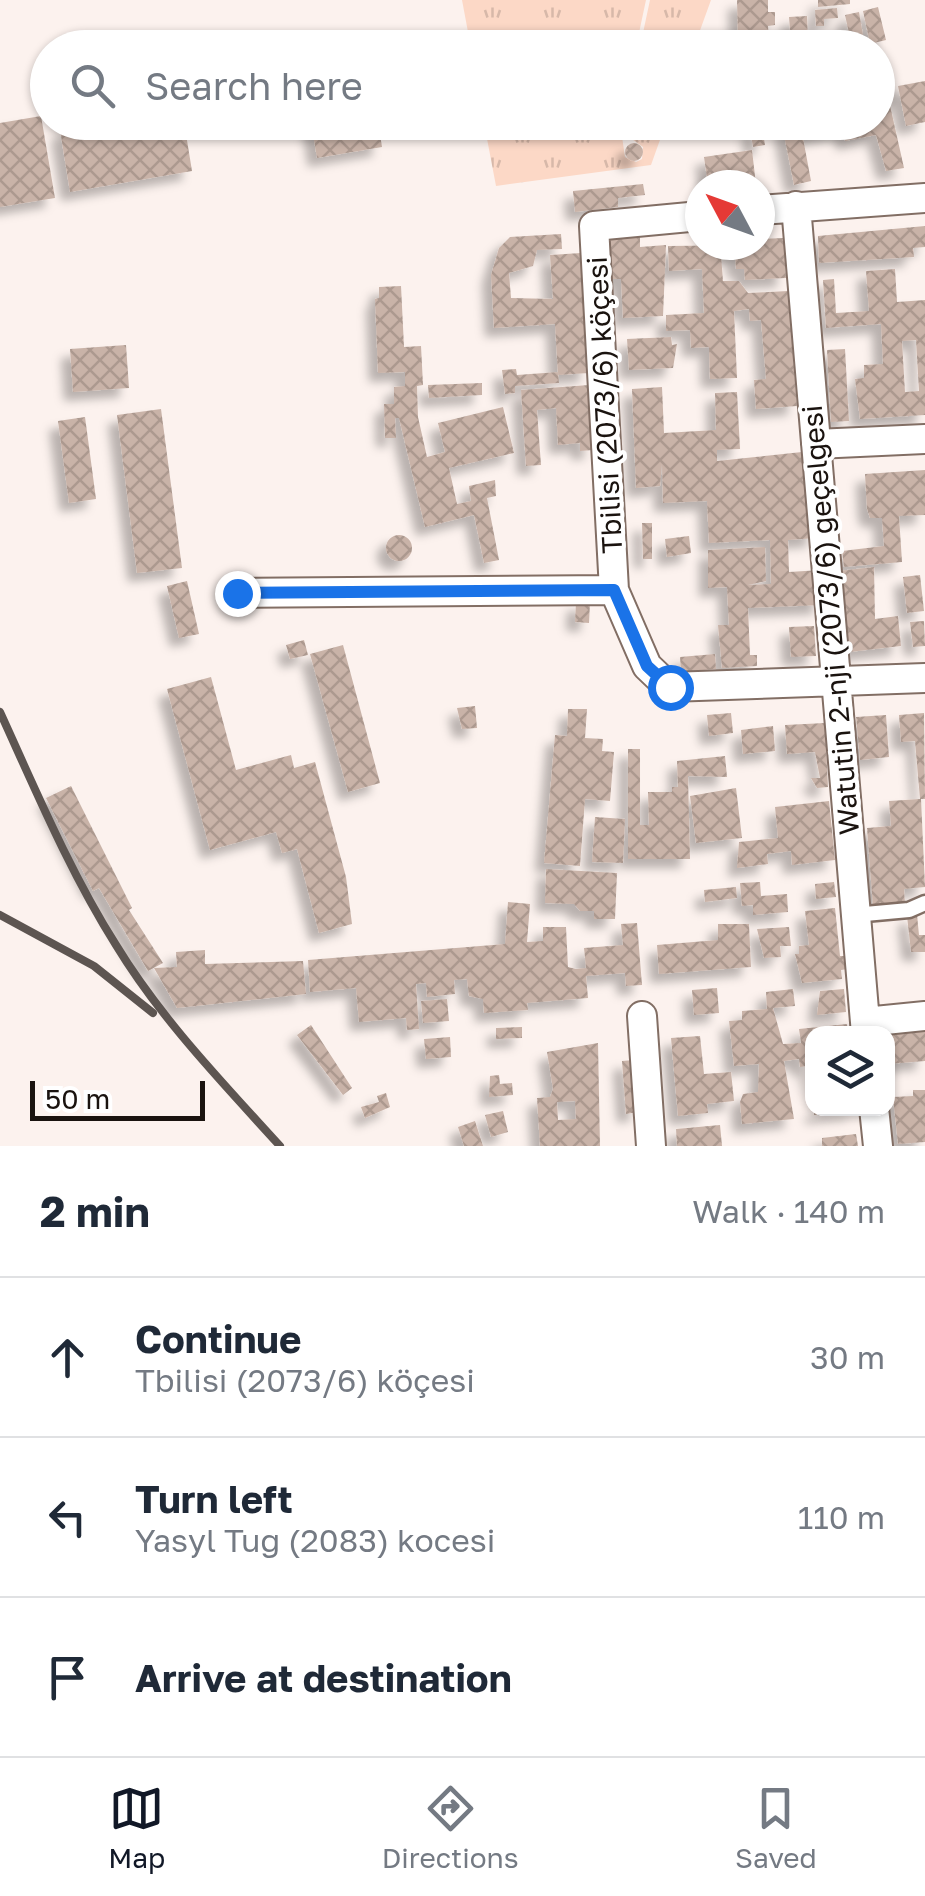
<!DOCTYPE html>
<meta charset="utf-8">
<style>
body{margin:0;font-family:"Golos Text",sans-serif;background:#f2f2f3;color:#1f2937}
.controls{position:absolute;right:30px;bottom:30px;display:grid;overflow:hidden;border-radius:20px;box-shadow:0 2px 8px #0004}
.controls button{width:90px;height:90px;display:grid;place-items:center;padding:0;border:0;border-bottom:2px solid #e0e1e3;background:#fff;color:#1f2937;font:50px sans-serif}
.compass{position:absolute;left:685px;top:170px;width:90px;height:90px;border-radius:50%;background:#fff;box-shadow:0 2px 8px #0004;rotate:311deg}
.scale{position:absolute;left:30px;bottom:25px;width:175px;box-sizing:border-box;padding-left:10px;border:5px solid #1a130f;border-top:0;font-size:28px;line-height:35px;white-space:nowrap;color:#1a130f;-webkit-text-stroke:8px #fff;paint-order:stroke}
.stop{position:absolute;width:30px;height:30px;margin:-22px;border:8px solid #1a73e8;border-radius:50%;background:#fff}
.stop.end{background:#1a73e8;border-color:#fff;box-shadow:0 2px 10px #0008}
.list{margin:0;padding:0;list-style:none}
h2{display:flex;justify-content:space-between;align-items:center;height:130px;margin:0;padding:0 40px;font-size:42px}
h2 small{font-size:32px;font-weight:400;color:#747a83}
.list li{display:grid;grid-template-columns:65px 1fr auto;gap:30px;align-items:center;box-sizing:border-box;height:160px;padding:0 40px;border-top:2px solid #e0e1e3}
.list b{display:block;font-size:38px;white-space:nowrap}
.list p{margin:0;font-size:32px;white-space:nowrap;color:#747a83}
.list em{font-size:32px;font-style:normal;color:#747a83}
.icon{flex:none;width:55px;height:55px;fill:none;stroke:currentColor;stroke-width:2;stroke-linecap:round;stroke-linejoin:round}
.map{position:relative;flex:none;width:925px;height:1146px;overflow:hidden}
.search{position:absolute;background:#fff;box-shadow:0 2px 8px #0004;left:30px;right:30px;top:30px;height:110px;display:flex;align-items:center;gap:25px;box-sizing:border-box;padding:0 35px;border-radius:55px;color:#747a83;font-size:38px}
.sheet{height:610px;background:#fff}
nav{display:flex;justify-content:space-around;align-items:center;box-sizing:border-box;height:140px;border-top:2px solid #e0e1e3;background:#fff;font-size:28px;color:#747a83}
nav a{display:grid;justify-items:center;gap:5px}
nav .on{color:#111827}
.map>svg:first-child{display:block}
</style>
<div class="map">
<svg width="925" height="1146" viewBox="0 0 925 1146">
<defs>
<pattern id="grass-tufts" width="24" height="20" patternUnits="userSpaceOnUse" patternTransform="scale(2.5)"><rect width="24" height="20" fill="#fcd8c6"/><path d="M3 7l-1-3M5 7V3M7 7l1-3M15 17l-1-3M17 17v-4M19 17l1-3" fill="none" stroke="#d7b8a9"/></pattern>
<pattern id="building-cross-hatch" width="8" height="8" patternUnits="userSpaceOnUse" patternTransform="scale(2.5)"><rect width="8" height="8" fill="#c9b3a8"/><path d="M0 0l8 8M0 8l8-8" fill="none" stroke="#ac998f"/></pattern>
<filter id="shadow"><feDropShadow dx="-9" dy="9" stdDeviation="5" flood-color="#0004"/></filter>
</defs>
<rect width="100%" height="100%" fill="#fcf2ee"/>
<!-- grass -->
<path fill="url(#grass-tufts)" d="M462,0h184l-10,47 -165,1z
M650,0h61l-17,47h-54z
M484,123h136l5,34 11,5 6,-3 1,-12 -21,-15 2,-9h42l-15,42 -155,21z"/>
<!-- building -->
<path fill="url(#building-cross-hatch)" fill-rule="evenodd" filter="url(#shadow)" d="M737,0h31v12h7v13l-7,1 1,14 -31,1z
M818,0h32v4l-32,3z
M878,7l8,33 -16,4 -7,-33z
M837,8l1,10 -14,1v7h-8l-1,-16z
M859,12l4,23 -13,3 -5,-23z
M807,16l1,25 -17,1 -2,-25z
M361,38l2,10h-44v-3z
M925,81v41l-19,4 -8,-40z
M887,92l17,76 -18,3 -10,-36 -31,6 -2,-11 -40,8 8,43 -17,4 -11,-55 12,-8h83v-28z
M41,116l14,82 -55,9v-84z
M104,122h80l8,49 -122,21 -10,-62z
M311,122h67l4,25 -65,11z
M762,127l3,18 -12,2 -3,-18z
M625 152a9 9 0 1 1 18 0a9 9 0 1 1-18 0Z
M752,150l4,35h-48l-4,-28z
M643,184l2,11 -27,3v9l-43,5 -2,-21z
M925,226v21l-12,1 1,9 -95,6 -1,-27z
M561,234l1,15 -25,1 -4,16 -24,7 2,25 42,1 -3,-44 31,-2 10,69h-6l4,51 -31,2 -3,-51 -61,4 -3,-53 8,-27 11,-11z
M640,236v11l26,-2 -3,71 -40,2 -2,-39h-10l-1,-41z
M784,238l2,40 -41,2 -1,-11h-8l-1,-14h-14l2,26h16l9,12 40,-2 9,115 -41,3 -2,-29 12,-1 -5,-59 -11,1 -1,-12 -15,2 3,67 -27,1 -1,-32 -18,1 -1,-18 -24,1v-16l38,-2 -2,-44 -33,2 -1,-25 92,-1v-6z
M895,269l2,33 28,-2v115l-65,4 -5,-40 9,-1v-13l19,-1 -2,-40 -55,4 -3,-48 11,-1 2,34 33,-2 -3,-40zM916,340l3,51 -14,1 -3,-51z
M401,286l3,61 17,-1 2,39 -6,1 1,31 9,40 18,-5 -7,-29 65,-16 11,46 -65,15 8,36 14,-3 -2,-15 26,-6 1,16 -9,2 12,62 -15,3 -10,-48 -49,12 -26,-109h-4l1,20h-11l-1,-34h10v-17l11,-1v-14l-27,1 -3,-74 4,-1v-11z
M671,337l1,8 5,-1 -4,24 -44,2 -2,-31z
M126,345l3,43 -56,4 -3,-43z
M845,349l4,72 -18,1 -4,-72z
M516,369l1,6 41,-3 1,11 -44,3v7l-10,1 -3,-24z
M482,383v12l-53,3 -1,-13z
M589,385l4,65 -13,1v-8l-22,2 -2,-37 -19,2 4,55 -15,1 -5,-76z
M662,387l2,46 52,-3 -1,-37 22,-1 3,57 -23,1v11l85,-9v5h8l6,81 -28,2 1,32 32,-2 1,35 -74,3 2,47h7v11l-35,2 -4,-43h11l-2,-38 -19,1v-38l57,-3 1,34 -18,4 23,-1 -1,-44 -61,3 -2,-42 -44,2 -1,-39 -2,22 -24,2 -4,-99z
M161,409l21,159 -45,5 -20,-158z
M85,417l11,82 -27,4 -11,-82z
M925,470v45l-26,1 3,46 -58,5 -2,-16 42,-5 -2,-28h-12l-3,-9 -2,-35z
M642,523h10v36h-9z
M386 548a13 13 0 1 1 26 0a13 13 0 1 1-26 0Z
M689,536l2,17 -24,4 -2,-18z
M874,567l1,52 23,-3 3,30 -52,6 -11,-81z
M920,575l4,36 -17,2 -4,-36z
M187,581l12,53 -20,4 -12,-52z
M576,602l14,1 -1,20 -14,-1z
M924,621l1,25 -12,1 -3,-25z
M814,626l2,30 -25,1 -2,-30z
M304,640l4,15 -18,4 -4,-14z
M343,645l37,138 -32,9 -38,-138z
M715,654l1,15 -35,3 -1,-15z
M211,677l25,93 55,-15 3,13 21,-6 31,115 6,47 -33,9 -22,-84 -15,4 -6,-21 -66,18 -43,-161z
M475,706l2,22 -15,1 -5,-21z
M568,709h19l-2,29 18,1 -1,12 12,1 -4,49 -25,-2 -5,67 -36,-3 11,-128 12,1z
M731,713l2,20 -24,3 -2,-21z
M924,713l1,86h-4l4,88 -21,2 1,15 -32,3 -6,-79 24,-2 -2,-25 31,-2 -5,-58 -14,1 -2,-27z
M886,715l3,42 -29,3 -4,-43z
M825,723l3,64 -11,1 -6,-10h9l-5,-26 -28,2 -2,-29z
M773,726l2,25 -32,3 -2,-24z
M628,749h12v76h9l-1,-33h24v-5h6l-1,-26 48,-5 2,21 -39,-1 2,83h-62z
M71,786l61,122 -3,2 34,53 -15,8 -49,-83 -6,3 -47,-93z
M736,788l6,50 -46,5 -6,-47z
M829,801l6,59 -43,5 -1,-14 -24,3 1,10 -31,4 2,-26 39,-4 -3,-31z
M595,817l30,2 -2,44 -31,-1z
M546,869l71,4 -2,46h-21v-8h-14l-6,-7 -29,-1z
M760,882l1,14 26,-2 1,18 -35,3v-10l-11,1 -2,-23z
M834,882l2,15 -20,2 -1,-15z
M736,887l1,11 -32,4 -1,-12z
M508,902l22,2 -3,38 16,-1v-14h23l2,40 8,2 10,-1 -2,-20 39,-3 -2,-21 16,-1 5,62 -16,1 -1,-13 -39,3 2,22 -61,5 1,7 -44,3 -1,-14 -14,-3 -2,-17 -13,1 1,14 -28,3 -1,-14 -10,1 3,45 -12,1 -1,-12 -47,4 -3,-34 -46,4 -2,-32 197,-16z
M835,908l5,48h6l2,13 -7,1 1,9 -40,4 -7,-29h4v-8l10,-1 -4,-34z
M917,915l2,20h6v17h-14l-4,-36z
M718,924h31l2,43 -92,7 -2,-29 61,-5z
M789,927l2,19h-11l1,11 -17,1 -7,-29z
M205,950v14l98,-3 3,33 -129,14 -23,-40 23,-1 -1,-15z
M717,988l2,25 -25,2 -2,-25z
M793,989l2,17 -22,2 10,36 18,-1 -2,-14 48,-5 1,10h-36v58l-5,-26 -7,1 -1,-8 -15,2 10,58 -52,5 -2,-22 3,-8 15,-2 1,-28 -25,2 -5,-45 13,-1v-9l25,-2 -1,-17z
M844,989l2,23 -29,3 3,-24z
M447,999l2,22 -26,2 -2,-22z
M311,1025l41,63 -9,7 -46,-60z
M925,1025v36l-37,3v-30z
M522,1027v11l-26,1v-11z
M700,1036l4,38 27,-2 3,29 -27,3 1,9 -30,3 -7,-78z
M450,1037l1,20 -25,2 -2,-20z
M598,1043l2,103h-60l-3,-48 13,-1 3,-8 -6,-37zM575,1101l1,18 -18,1 -1,-18z
M634,1060l5,52 -13,2 -4,-53z
M499,1075l1,9 12,-1 1,12 -24,2 1,-21z
M913,1090h12v52l-27,2 -5,-47 20,-1z
M386,1093l4,14 -25,11 -4,-11 18,-5 -2,-6z
M814,1108h42v3l-42,4z
M503,1111l5,21 -17,5 -6,-22z
M475,1121l8,25h-19l-6,-19z
M720,1125l2,21h-45l-1,-17z
M856,1134l2,12h-36v-8z"/>
<g fill="none" stroke-linecap="round" stroke-linejoin="round">
<!-- lane casing -->
<g stroke="#826e64" stroke-width="19">
<path id="lane" d="M854,915l55,-5 16,-7"/>
</g>
<!-- street casing -->
<g stroke="#826e64" stroke-width="32">
<path id="street" d="M796,206l70,828
M760,210l165,-12
M700,216l-106,10 20,364 33,76 22,21 256,-9
M816,444l109,-5
M237,593l377,-3
M642,1016l9,130
M865,1022l60,-6
M874,1108l4,38"/>
</g>
<!-- lane -->
<use href="#lane" stroke="#fff" stroke-width="14"/>
<!-- street -->
<use href="#street" stroke="#fff" stroke-width="28"/>
<!-- rail -->
<path stroke="#5d5551" stroke-width="8" d="M0,712c36,79 70,160 116,233 45,74 106,137 164,201
M0,915l94,51 59,47"/>
</g>
<g fill="none" stroke-linecap="round" stroke-linejoin="round">
<!-- route -->
<path stroke="#1a73e8" stroke-width="12" d="M237,593l377,-3 33,76 23,21"/>
</g>
<g text-anchor="middle" dominant-baseline="central" stroke-width="8" stroke-linejoin="round" paint-order="stroke">
<!-- street labels -->
<g font-size="28" fill="#1a130f" stroke="#fff">
<text transform="translate(604 405) rotate(-93)">Tbilisi (2073/6) köçesi</text>
<text transform="translate(830 620) rotate(-95)">Watutin 2-nji (2073/6) geçelgesi</text>
</g>
</g>
</svg>
<div class="controls">
<button><svg class="icon" aria-label="layers" viewBox="0 0 24 24"><path d="M12 4l9 5-9 5-9-5zM3 14l9 5 9-5"/></svg></button>
</div>
<svg class="compass" viewBox="-18 -18 36 36"><path d="M0-13l5 13h-10z" fill="#e53935"/><path d="M0 13l5-13h-10z" fill="#747a83"/></svg>
<div class="scale">50 m</div>
<div class="stop" style="left:670px;top:687px"></div>
<div class="stop end" style="left:237px;top:593px"></div>
<div class="search"><svg class="icon" aria-label="search" viewBox="0 0 24 24"><circle cx="10" cy="10" r="6"/><path d="M15 15l6 6"/></svg>Search here</div>
</div>
<section class="sheet">
<h2>2 min<small>Walk · 140 m</small></h2>
<ul class="list">
<li><svg class="icon" aria-label="ahead" viewBox="0 0 24 24"><path d="M12 20V5M6 11l6-6 6 6"/></svg><div><b>Continue</b><p>Tbilisi (2073/6) köçesi</p></div><em>30 m</em></li>
<li><svg class="icon" aria-label="left" viewBox="0 0 24 24"><path d="M17 20v-9H6M10 6l-5 5 5 5"/></svg><div><b>Turn left</b><p>Yasyl Tug (2083) kocesi</p></div><em>110 m</em></li>
<li><svg class="icon" aria-label="arrive" viewBox="0 0 24 24"><path d="M6 21V4h12l-3 4 3 4H6"/></svg><div><b>Arrive at destination</b></div></li>
</ul>
</section>
<nav>
<a class="on"><svg class="icon" aria-label="map" viewBox="0 0 24 24"><path d="M3 6l6-2 6 2 6-2v14l-6 2-6-2-6 2zM9 4v14M15 6v14"/></svg>Map</a>
<a><svg class="icon" aria-label="directions" viewBox="0 0 24 24"><path d="M12 3l9 9-9 9-9-9zM9 14v-3h6M13 9l2 2-2 2"/></svg>Directions</a>
<a><svg class="icon" aria-label="saved" viewBox="0 0 24 24"><path d="M7 4h10v16l-5-4-5 4z"/></svg>Saved</a>
</nav>
